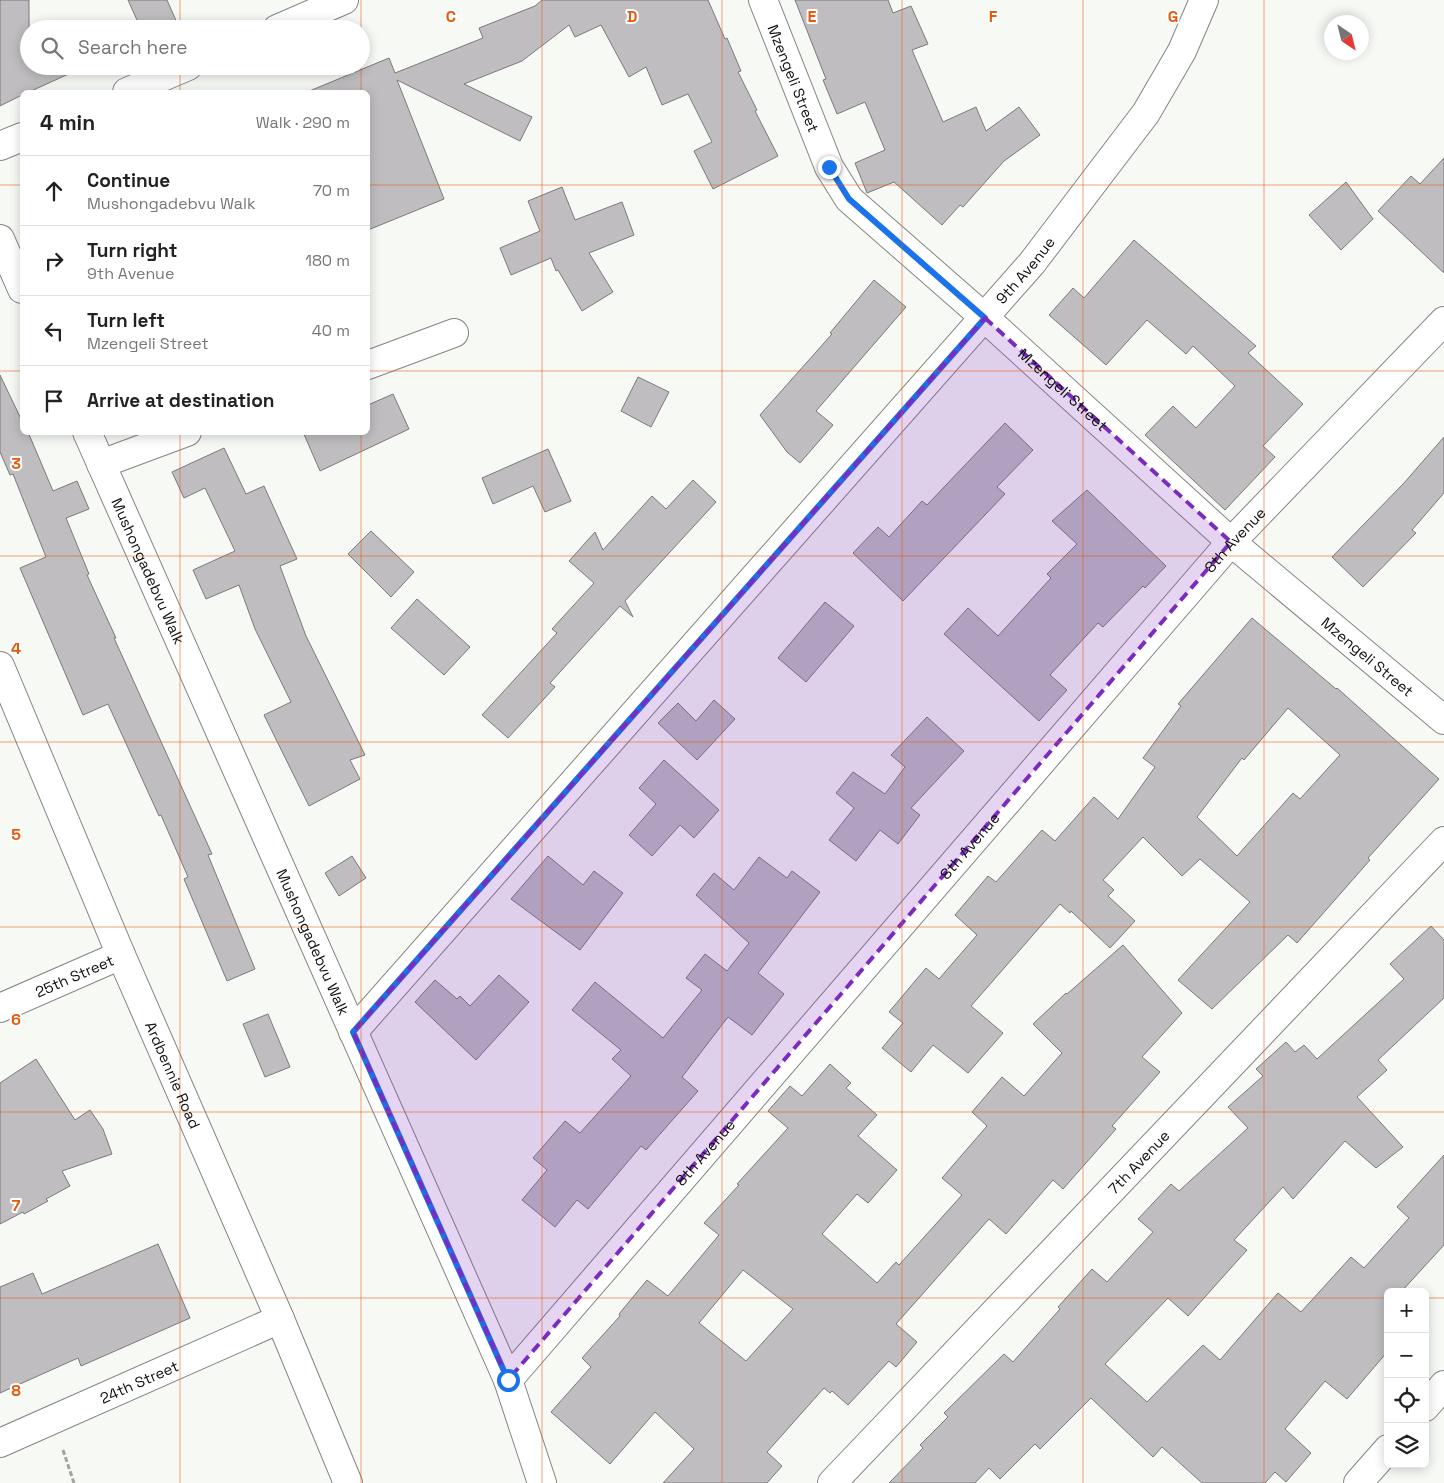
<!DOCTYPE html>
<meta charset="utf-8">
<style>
body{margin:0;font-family:"Space Grotesk",sans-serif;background:#f2f2f2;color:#222}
.controls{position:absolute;right:15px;bottom:15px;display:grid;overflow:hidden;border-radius:8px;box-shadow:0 2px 12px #0003}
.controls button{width:45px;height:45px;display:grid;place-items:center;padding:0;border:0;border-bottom:1px solid #e0e0e0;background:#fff;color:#222;font:25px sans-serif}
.compass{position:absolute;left:1324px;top:15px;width:45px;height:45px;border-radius:50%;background:#fff;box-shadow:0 2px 12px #0003;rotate:145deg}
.stop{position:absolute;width:15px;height:15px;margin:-11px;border:4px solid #1a73e8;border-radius:50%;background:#fff}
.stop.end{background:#1a73e8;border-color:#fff;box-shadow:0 1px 5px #0008}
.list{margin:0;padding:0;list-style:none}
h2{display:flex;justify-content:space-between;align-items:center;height:65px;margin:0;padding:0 20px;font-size:21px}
h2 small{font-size:16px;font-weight:400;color:#767676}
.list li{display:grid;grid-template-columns:32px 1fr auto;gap:15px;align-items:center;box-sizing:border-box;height:70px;padding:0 20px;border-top:1px solid #e0e0e0}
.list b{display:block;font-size:19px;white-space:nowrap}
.list p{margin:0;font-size:16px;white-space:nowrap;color:#767676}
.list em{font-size:16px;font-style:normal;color:#767676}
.icon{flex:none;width:28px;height:28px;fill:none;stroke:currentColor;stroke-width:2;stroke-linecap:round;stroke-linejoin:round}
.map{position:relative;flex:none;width:1444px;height:1483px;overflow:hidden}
.search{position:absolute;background:#fff;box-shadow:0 2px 12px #0003;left:20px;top:20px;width:350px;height:55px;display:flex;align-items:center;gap:12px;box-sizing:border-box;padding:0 18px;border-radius:28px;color:#767676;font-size:19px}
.panel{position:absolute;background:#fff;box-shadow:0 2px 12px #0003;left:20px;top:90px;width:350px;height:345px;border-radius:8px}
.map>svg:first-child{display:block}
</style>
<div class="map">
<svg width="1444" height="1483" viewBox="0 0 1444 1483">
<rect width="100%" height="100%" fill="#f7f9f5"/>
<!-- building -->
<path fill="#bfbdc0" stroke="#7b797c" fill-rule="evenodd" d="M0,0h29v66h57l-57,26h-7v3l-22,11z
M128,0h39l11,25 -9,4h-28z
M542,0h166l17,39 2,-1 14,33 -3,1 19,38 -2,1 23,45 -65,33 -19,-38 18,-9 -24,-48 -26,11 -16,-38 -17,10 -28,-52 -26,12 -6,-12 -47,36 -58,23 68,33 -12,24 -123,-61 47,119 -76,31v-138h-61l82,-34 6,15 88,-35 -4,-10 56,-22z
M795,0h93l5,13 18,-7 17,38 -16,6 31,72 33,-15 10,24 33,-24 21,28 -36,26 -41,46 -3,-2 -18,20 -48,-43 -27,11 -12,-30 30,-13 -20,-48 -28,12 -14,-34 3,-1z
M1444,158v115l-66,-62 33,-35 9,8z
M1346,182l27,37 -32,31 -32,-35z
M562,187l13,33 47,-18 12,33 -45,18 24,39 -31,19 -24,-41 -2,1 -5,-13 -40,17 -11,-27 40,-17 -12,-30z
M1134,240l122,106 -8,7 55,51 -40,42 12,11 -50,53 -80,-75 28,-29 23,22 39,-42 -42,-40 -7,8 -39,-34 -41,45 -57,-50 24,-27 11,10z
M874,280l32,27 -90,104 17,14 -33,38 -13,-11 -27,-37 72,-81 -2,-1z
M0,375l22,46v11h6l25,59 24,-10 12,28 -23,9 23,56 -2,1 29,63h-2l98,216 -4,1 47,114 -28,12 -43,-102 4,-2 -27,-62 -2,1 -51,-112 -25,11 -63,-147 26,-11 -33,-83 -3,1 -10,-23z
M638,377l31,15 -18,35 -30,-16z
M393,394l16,35 -89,42 -17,-39h65v-27z
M1005,423l28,27 -36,37 8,7 -102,107 -50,-48 25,-26 11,10 33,-36 5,4z
M1444,437v56l-32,37 4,3 -53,54 -31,-30 72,-74z
M224,448l22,46 18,-8 33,73 -17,7 26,70 59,119 -15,5 10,19 -51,27 -45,-91 27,-13 -36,-73 -16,-44 -33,14 -13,-29 42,-19 -30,-63 -21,10 -12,-26z
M548,449l23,52 -26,11 -12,-26 -40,18 -11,-26z
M693,480l23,22 -91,99 8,16 -13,-11 -70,77 5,4 -47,51 -26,-23 75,-82 -5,-4 42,-46 -25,-22 26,-29 8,18 49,-54 14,13z
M1087,490l79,76 -21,22 -2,-2 -40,41 -5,-4 -48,52 17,15 -28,31 -95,-87 24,-26 30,28 53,-58 -4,-4 30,-30 -25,-23z
M371,531l43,41 -23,25 -43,-43z
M417,599l53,48 -26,28 -53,-47z
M825,602l29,24 -48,56 -28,-24z
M1252,618l84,71 1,-1 102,91 -71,79 2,2 -73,83 -9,-8 -76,74 -34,-29 72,-78 -50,-43 -18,17 -39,-39 -40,43 11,10 -6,6 27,25 -25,27 -39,-37 -1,2 -10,-9 -89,102 32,27 -35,40 -35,-28 -22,27 -29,-24 21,-25 -14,-11 37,-44 13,11 38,-44 -22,-20 33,-39 8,6 46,-52 13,11 39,-44 24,22 37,-52 -12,-9 38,-52 -3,-2zM1288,708l52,47 -40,44 -7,-6 -56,63 -40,-39 45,-59 2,2z
M714,700l21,19 -38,41 -39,-37 20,-20 18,18z
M927,717l37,34 -53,57 9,7 -22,29 -18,-14 -24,31 -27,-21 25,-32 -18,-15 17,-21 32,22 20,-27 -14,-12z
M664,760l55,50 -25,28 -14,-13 -28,31 -23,-21 27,-31 -17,-16z
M352,856l14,22 -27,18 -14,-23z
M548,856l35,29 11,-14 29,22 -43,57 -69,-51z
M759,857l28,21 5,-7 28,21 -62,81 26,21 -32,41 -24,-18 -46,60 16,14 -52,59 -5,-4 -53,63 -11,-9 -22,27 -33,-27 25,-30 -14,-12 32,-37 15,12 51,-57 -19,-17 9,-9 -49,-40 23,-28 68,56 39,-48 -16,-12 19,-24 22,17 22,-28 -53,-48 18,-22 20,17z
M1431,926l13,14v58l-66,62 9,10 -30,27 46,50 -27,21 -31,-27 -52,58 -10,-12 -49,53 13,10 -59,66 -20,-18 -63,66 42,38 56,-57 17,15 58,-67 23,19 50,-55 13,11 45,-50 -12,-11 47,-52v90l-43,47h-13v59l-41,48 -22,-18 -40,48 26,24 -25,29 -11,-10 -10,11h-63l-40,-36 -9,10 -62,-59 -51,51 -5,-5 -35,35 -11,-11 -14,15h-86l34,-35 -3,-3 28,-28 -4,-4 60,-59 9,8 47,-53 -2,-2 34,-38 15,13 46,-50 -15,-13 33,-35 8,7 69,-63 -20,-21 35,-31 -7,-7 30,-27 9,10 9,-7 13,14 87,-80 -14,-15z
M1123,945l59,68 -40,44 18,15 -48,54 4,3 -53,60 -10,-9 -47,54 -17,-15 -93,105 21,18 -21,25 -7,-6 -41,44 -16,-14 -2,2 -6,-5 -57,64 15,14 -15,17h-104l31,-34 -39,-37 -45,52 -59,-52 40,-45 -9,-9 38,-42 -1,-2 28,-34 21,16 51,-61 -15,-12 35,-38 -2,-1 51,-56 -20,-17 22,-25 12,10 28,-32 21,19 -5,5 31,27 -19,21 39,34 -29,33 -11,-9 -35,40 55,49 19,-21 3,3 63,-70 -20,-17 45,-52 -15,-14 30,-35 22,19 38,-43 -29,-29 33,-31 1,1zM743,1270l50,39 -47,52 -47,-38z
M499,975l30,27 -53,58 -61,-58 20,-22 22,19 3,-3 10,10z
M268,1014l22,53 -25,10 -22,-53z
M36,1059l39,61 15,-10 13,19 9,25 -50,17 8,15 -24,13 2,2 -24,13 -1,-2 -23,12v-141z
M158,1244l32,74 -109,48 -3,-8 -78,35v-106l33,-14 9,21z"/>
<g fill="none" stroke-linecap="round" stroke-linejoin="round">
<!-- minor casing -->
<g stroke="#848582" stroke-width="30">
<g id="minor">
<path id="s1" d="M763,0l66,167 20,32 136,119 246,224 213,178"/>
<path d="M277,29l67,-29"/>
<path d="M127,92l61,-26"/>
<path d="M0,146l22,-9"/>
<path d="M0,239l22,50"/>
<path d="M368,365l86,-32"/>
<path id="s2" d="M87,432l421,948 34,103"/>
<path d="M101,464l86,-32"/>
<path id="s3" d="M0,1008l121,-53"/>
<path id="s4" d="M353,1032l679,-769 114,-150 36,-62 22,-51"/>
<path id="s5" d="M508,1380l723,-838 213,-221"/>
<path d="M1425,1407l19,-22"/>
<path id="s6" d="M0,1443l280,-124"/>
<path id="s7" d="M832,1483l612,-642"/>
<path d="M1358,1483l30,-34"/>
</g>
</g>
<!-- secondary casing -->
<g stroke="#848582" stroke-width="30">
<g id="secondary">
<path id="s8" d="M0,666l121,289 159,364 68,164"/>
</g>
</g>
<!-- path -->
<path stroke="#a2a3a0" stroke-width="3" stroke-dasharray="5 2.5" stroke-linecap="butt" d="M63,1450l11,33"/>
<!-- minor -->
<use href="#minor" stroke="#fff" stroke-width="28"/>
<!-- secondary -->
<use href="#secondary" stroke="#fff" stroke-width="28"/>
</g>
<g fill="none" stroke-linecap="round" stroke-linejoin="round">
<!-- route -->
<path stroke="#1a73e8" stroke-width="6" d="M508,1380l-155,-348 632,-714 -136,-119 -20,-32"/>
</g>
<!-- marked area -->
<path fill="#7b2cbf" fill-opacity="0.2" stroke="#7b2cbf" stroke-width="4" stroke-dasharray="10 6" stroke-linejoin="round" d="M985,318l246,224 -723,838 -155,-348z"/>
<!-- grid -->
<path fill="none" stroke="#e8590c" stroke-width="1" stroke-opacity="0.55" d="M180,0v29M361,0v29M542,0v1483M722,0v1483M902,0v1483M1083,0v1483M1264,0v1483M180,66v26M361,66v26M0,185h22M368,185h1076M0,371h22M368,371h1076M180,432v1051M361,432v1051M0,556h1444M0,742h1444M0,927h1444M0,1112h1444M0,1298h1388M1425,1298h19"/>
<g text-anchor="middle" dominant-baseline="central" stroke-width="4" stroke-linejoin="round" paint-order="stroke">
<!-- street labels -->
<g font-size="15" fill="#0f0f0e" stroke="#fff">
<text stroke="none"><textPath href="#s1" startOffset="84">Mzengeli Street</textPath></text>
<text stroke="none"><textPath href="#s4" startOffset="1016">9th Avenue</textPath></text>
<text stroke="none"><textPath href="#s1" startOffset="504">Mzengeli Street</textPath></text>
<text stroke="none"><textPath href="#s5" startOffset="1111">8th Avenue</textPath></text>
<text stroke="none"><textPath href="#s2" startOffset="152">Mushongadebvu Walk</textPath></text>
<text stroke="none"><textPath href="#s1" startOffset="909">Mzengeli Street</textPath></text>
<text stroke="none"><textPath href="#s5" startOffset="706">8th Avenue</textPath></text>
<text stroke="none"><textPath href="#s2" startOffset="558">Mushongadebvu Walk</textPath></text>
<text stroke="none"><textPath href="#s3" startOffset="81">25th Street</textPath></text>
<text stroke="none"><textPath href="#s8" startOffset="444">Ardbennie Road</textPath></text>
<text stroke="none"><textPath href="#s5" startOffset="301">8th Avenue</textPath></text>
<text stroke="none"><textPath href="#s7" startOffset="444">7th Avenue</textPath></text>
<text stroke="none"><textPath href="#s6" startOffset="152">24th Street</textPath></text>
</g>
</g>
<g font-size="16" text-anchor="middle" font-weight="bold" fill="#e8590c" stroke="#fff" stroke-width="4" stroke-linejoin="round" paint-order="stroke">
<text x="451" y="22">C</text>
<text x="632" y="22">D</text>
<text x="812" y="22">E</text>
<text x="993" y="22">F</text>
<text x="1173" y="22">G</text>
<text x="16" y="469">3</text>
<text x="16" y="654">4</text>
<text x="16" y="840">5</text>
<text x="16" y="1025">6</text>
<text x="16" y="1211">7</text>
<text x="16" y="1396">8</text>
</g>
</svg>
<div class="controls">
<button>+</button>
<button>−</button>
<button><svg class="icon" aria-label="locate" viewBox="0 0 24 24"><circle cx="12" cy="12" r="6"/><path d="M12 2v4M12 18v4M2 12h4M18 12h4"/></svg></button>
<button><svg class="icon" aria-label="layers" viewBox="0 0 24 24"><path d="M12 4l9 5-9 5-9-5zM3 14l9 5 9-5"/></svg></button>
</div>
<svg class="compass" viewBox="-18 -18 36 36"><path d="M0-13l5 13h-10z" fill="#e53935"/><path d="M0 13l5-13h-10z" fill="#767676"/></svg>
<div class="stop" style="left:508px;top:1380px"></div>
<div class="stop end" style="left:829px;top:167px"></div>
<div class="search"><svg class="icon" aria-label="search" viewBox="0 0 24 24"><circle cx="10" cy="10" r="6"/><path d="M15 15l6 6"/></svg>Search here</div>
<section class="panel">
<h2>4 min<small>Walk · 290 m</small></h2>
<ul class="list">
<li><svg class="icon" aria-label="ahead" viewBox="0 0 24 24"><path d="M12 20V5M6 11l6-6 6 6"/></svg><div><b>Continue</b><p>Mushongadebvu Walk</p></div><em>70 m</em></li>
<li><svg class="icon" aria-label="right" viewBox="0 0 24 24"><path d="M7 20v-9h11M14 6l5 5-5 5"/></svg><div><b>Turn right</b><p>9th Avenue</p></div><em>180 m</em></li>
<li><svg class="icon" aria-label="left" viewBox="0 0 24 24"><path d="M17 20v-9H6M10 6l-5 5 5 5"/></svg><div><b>Turn left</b><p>Mzengeli Street</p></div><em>40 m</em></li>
<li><svg class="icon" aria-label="arrive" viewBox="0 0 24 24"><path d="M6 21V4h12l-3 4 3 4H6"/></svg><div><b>Arrive at destination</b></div></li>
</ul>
</section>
</div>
